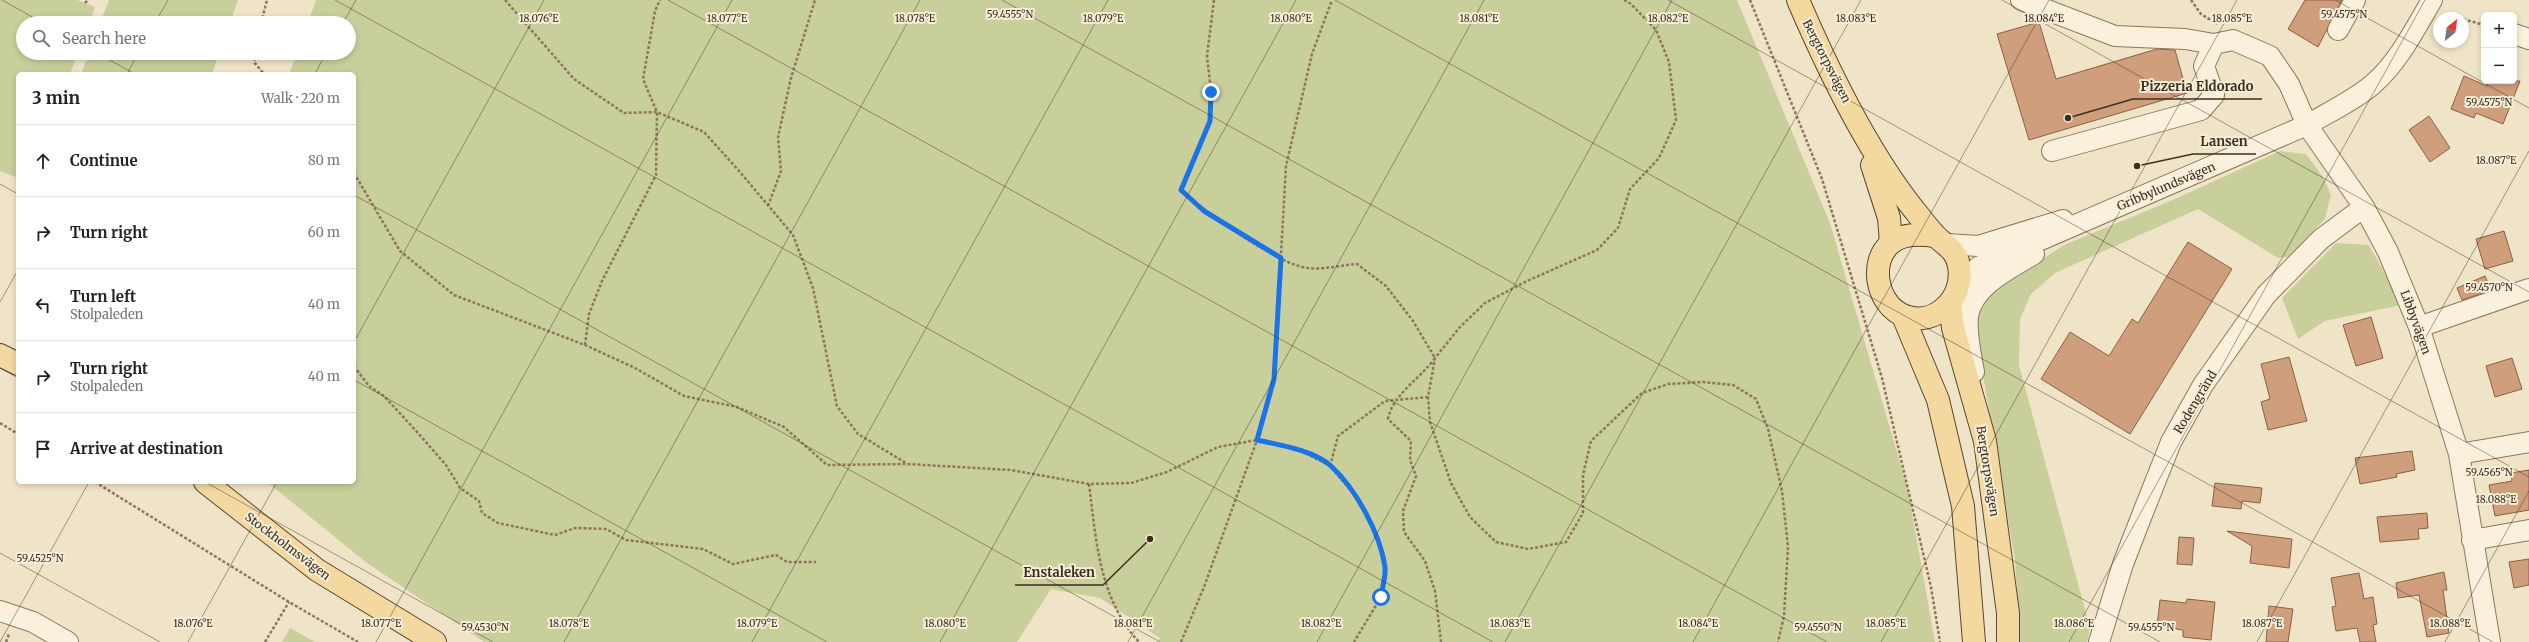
<!DOCTYPE html>
<meta charset="utf-8">
<style>
body{margin:0;font-family:Merriweather,serif;background:#f6f6f6;color:#222}
.controls{position:absolute;right:12px;top:12px;display:grid;overflow:hidden;border-radius:6px;box-shadow:0 2px 6px #0003}
.controls button{width:36px;height:36px;display:grid;place-items:center;padding:0;border:0;border-bottom:1px solid #e0e0e0;background:#fff;color:#222;font:20px sans-serif}
.compass{position:absolute;left:2433px;top:12px;width:36px;height:36px;border-radius:50%;background:#fff;box-shadow:0 2px 6px #0003;rotate:29deg}
.stop{position:absolute;width:12px;height:12px;margin:-9px;border:3px solid #1a73e8;border-radius:50%;background:#fff}
.stop.end{background:#1a73e8;border-color:#fff;box-shadow:0 1px 4px #0008}
.list{margin:0;padding:0;list-style:none}
h2{display:flex;justify-content:space-between;align-items:center;height:52px;margin:0;padding:0 16px;font-size:17px}
h2 small{font-size:13px;font-weight:400;color:#767676}
.list li{display:grid;grid-template-columns:26px 1fr auto;gap:12px;align-items:center;box-sizing:border-box;height:72px;padding:0 16px;border-top:1px solid #e0e0e0}
.list b{display:block;font-size:15px;white-space:nowrap}
.list p{margin:0;font-size:13px;white-space:nowrap;color:#767676}
.list em{font-size:13px;font-style:normal;color:#767676}
.icon{flex:none;width:22px;height:22px;fill:none;stroke:currentColor;stroke-width:2;stroke-linecap:round;stroke-linejoin:round}
.map{position:relative;flex:none;width:2529px;height:642px;overflow:hidden}
.search{position:absolute;background:#fff;box-shadow:0 2px 6px #0003;left:16px;top:16px;width:340px;height:44px;display:flex;align-items:center;gap:10px;box-sizing:border-box;padding:0 14px;border-radius:22px;color:#767676;font-size:15px}
.panel{position:absolute;background:#fff;box-shadow:0 2px 6px #0003;left:16px;top:72px;width:340px;height:412px;border-radius:6px}
.map>svg:first-child{display:block}
</style>
<div class="map">
<svg width="2529" height="642" viewBox="0 0 2529 642">
<rect width="100%" height="100%" fill="#f0e4c8"/>
<!-- green -->
<path fill="#c9cf9b" d="M0,0h77l18,7 -6,16h-66v30h55l-8,21h-52v104l-18,-7z
M109,0h129l-8,23h-130z
M316,0h1421l93,223 78,267 27,152h-777l2,-4 -60,-40 -49,-9 -34,53h-533l-117,-79 -100,-81h87v-408h-65l8,-21h52v-30h-41z
M89,53h130l-7,21h-131z
M2280,151l26,3 17,23 8,18 -6,24 -37,38 -10,1 -80,-49 -143,64 -24,21 -11,25 -1,46 71,263 -3,14h-67l-5,-82 -40,-231 10,-32 79,-52 111,-46z
M2336,243l33,2 33,60 -77,16 -27,18 -16,-41z
M290,628l25,14h-33z"/>
<!-- building -->
<path fill="#cf9f7d" stroke="#8d5f41" d="M2305,0h37l-24,47 -30,-18z
M2039,22l17,57 101,-30 18,1 12,43 -158,47 -32,-106z
M2464,76l23,10 2,-5h31l-17,43 -27,-11 -2,5 -23,-9z
M2429,116l21,32 -20,14 -21,-32z
M2504,231l9,30 -28,8 -9,-30z
M2188,242l44,27 -102,165 -89,-55 29,-47 39,24 23,-37 6,4z
M2485,276l6,14 -29,10 -5,-12z
M2371,317l12,41 -27,8 -13,-41z
M2289,357l18,64 -39,9 -7,-28 9,-3 -9,-35z
M2512,358l10,31 -27,8 -9,-31z
M2412,451l3,19 -19,4 1,3 -37,7 -5,-26z
M2529,470v40l-34,6 -6,-31 23,-4 -1,-8z
M2215,483l47,5 -2,15 -18,-2 -1,8 -29,-3z
M2427,513l1,15 -10,1 1,10 -39,3 -3,-25z
M2227,531l65,8 -3,29 -39,-5 2,-17z
M2179,537l15,1 -2,27 -15,-1z
M2529,559v26l-15,3 -5,-26z
M2444,572l3,18h-4l6,43 -22,4 -8,-42 -21,3 -2,-15z
M2359,573l5,26 9,-2 4,27 -4,1 3,17h-16l-3,-14 -21,3 -4,-24 4,-1 -5,-28z
M2187,599l28,3 -4,38 -28,-3v-7l-26,-4 3,-26 26,3z
M2269,606l24,3 -5,33h-22z"/>
<g fill="none" stroke-linecap="round" stroke-linejoin="round">
<!-- minor casing -->
<g stroke="#8d765c" stroke-width="22">
<path id="minor" d="M2021,0l94,36 70,3 29,5
M2338,30l17,-30
M2514,34l15,5
M2052,151l149,-41 13,-15 -10,-29 10,-22 19,-4 37,16 19,28 18,41 57,82 24,45 31,75 40,127 31,188
M1947,244l31,2 85,-26
M1957,291l21,-24 329,-142c22,-13 46,-24 65,-40 26,-22 43,-56 60,-85
M2419,327l110,-38
M1974,372c-3,-18 -8,-37 -6,-56 5,-31 42,-47 66,-62
M2459,454l70,-12
M2472,540l57,-10
M0,611l33,11 35,20
M2099,642l24,-78 19,-49 29,-73 32,-57 63,-90 55,-56 43,-32"/>
</g>
<!-- major casing -->
<g stroke="#5b4430" stroke-width="24">
<path id="major" d="M1798,0c30,70 69,151 117,211 6,7 12,16 19,23 9,11 22,14 25,32 6,32 -24,61 -54,50 -28,-10 -37,-54 -14,-73 12,-10 30,-9 44,-7
M1872,165l17,53 2,25
M1950,303l3,25 32,113 23,172v29
M1903,316l35,84 25,106 11,136
M0,355l18,9
M205,482l112,88 118,72"/>
</g>
<!-- path -->
<path stroke="#8d765c" stroke-width="2.5" stroke-dasharray="3 2" stroke-linecap="butt" d="M505,0l69,79 50,34 33,-1 47,20 36,40 53,63 20,53 24,118 21,28 48,29
M1214,0l-7,56 4,36 -1,29 -29,69c24,22 97,75 127,78 15,2 34,-3 49,-4l29,22 27,35 22,37c-13,19 -43,37 -47,61l23,22 -1,19 6,16 -13,35 1,21 21,29 10,30 6,51
M1624,0l7,4 25,26 13,32 7,58 -17,38 -29,31 -12,39 -21,22 -70,31 -42,22 -25,24 -25,31 -7,39 2,25 21,61 19,34 26,25 32,7 38,-7 17,-29v-38l8,-34 51,-48 26,-9 35,-2 30,3 23,14 12,30 14,62 6,56 -4,69 -6,26
M1750,0l72,179 60,199 49,209 9,55
M2191,0l10,14 16,10
M85,3l3,-3
M2447,14l14,4
M2463,19l21,6
M261,23l6,-23
M256,53l-2,9 10,12
M354,173l46,78 54,44 131,50 50,23 49,28 53,11 47,20 43,38 80,-1 104,6 78,14 42,-1 36,-11 51,-25 39,-7 39,8 34,18 28,33 19,36 9,33 -5,29 -27,45
M768,206l13,-35 -3,-34 13,-59 24,-78
M585,345l4,-31 13,-33 54,-106 1,-63 -14,-33 12,-68 5,-11
M354,366l15,20 15,10 34,37 28,32 14,23 19,13 3,12 16,10 57,12 20,-7 31,1 20,11 77,9 30,15 43,-9 11,7h29
M0,423l18,11
M1330,466l8,-30 47,-35 43,-4
M95,482l194,120 69,40
M1089,484c7,55 10,115 50,158
M6,642l3,-8
M265,642l24,-40
M1181,642l23,-55 53,-147 17,-61 12,-213 26,-112 20,-54"/>
<!-- minor -->
<use href="#minor" stroke="#faf1dc" stroke-width="20"/>
<!-- major -->
<use href="#major" stroke="#f3d9a0" stroke-width="22"/>
</g>
<g fill="none" stroke-linecap="round" stroke-linejoin="round">
<!-- route -->
<path stroke="#1a73e8" stroke-width="5" d="M1211,92l-1,29 -29,69 23,21 77,47 -7,121 -17,61c22,5 56,10 74,26 25,23 49,67 54,101 1,9 -3,21 -4,30"/>
</g>
<!-- ticks -->
<path fill="none" stroke="#3d2e20" stroke-width="1" stroke-opacity="0.45" d="M2,0l41,23M335,0l1158,642M668,0l1159,642M1002,0l1158,642M1335,0l1158,642M1668,0l861,477M2002,0l527,292M2335,0l194,108M155,23l13,-23M343,23l13,-23M97,53l38,21M127,74l11,-21M315,74l11,-21M0,184l18,10M354,195l806,447M0,302l18,-32M354,342l190,-342M0,368l18,10M354,380l473,262M205,482l288,160M0,553l160,89M0,642l89,-160M188,642l89,-160M376,642l356,-642M564,642l356,-642M752,642l356,-642M940,642l356,-642M1128,642l356,-642M1317,642l355,-642M1505,642l356,-642M1693,642l356,-642M1881,642l356,-642M2069,642l356,-642M2257,642l272,-491M2445,642l84,-151"/>
<g text-anchor="middle" dominant-baseline="central" stroke-width="4" stroke-linejoin="round" paint-order="stroke">
<!-- street labels -->
<g font-size="12" fill="#3d2e20" stroke="#f7eed8">
<text transform="translate(1827 61) rotate(63)">Bergtorpsvägen</text>
<text transform="translate(2166 186) rotate(-23)">Gribbylundsvägen</text>
<text transform="translate(2416 322) rotate(70)">Libbyvägen</text>
<text transform="translate(2195 402) rotate(-59)">Rodengränd</text>
<text transform="translate(1988 471) rotate(81)">Bergtorpsvägen</text>
<text transform="translate(288 546) rotate(37)">Stockholmsvägen</text>
</g>
</g>
<g font-size="10" text-anchor="middle" fill="#3d2e20" stroke="#f7eed8" stroke-width="4" stroke-linejoin="round" paint-order="stroke">
<text x="1010" y="18">59.4555°N</text>
<text x="2344" y="18">59.4575°N</text>
<text x="539" y="22">18.076°E</text>
<text x="727" y="22">18.077°E</text>
<text x="915" y="22">18.078°E</text>
<text x="1103" y="22">18.079°E</text>
<text x="1291" y="22">18.080°E</text>
<text x="1479" y="22">18.081°E</text>
<text x="1668" y="22">18.082°E</text>
<text x="1856" y="22">18.083°E</text>
<text x="2044" y="22">18.084°E</text>
<text x="2232" y="22">18.085°E</text>
<text x="2489" y="106">59.4575°N</text>
<text x="2496" y="164">18.087°E</text>
<text x="2489" y="291">59.4570°N</text>
<text x="2489" y="476">59.4565°N</text>
<text x="2496" y="503">18.088°E</text>
<text x="40" y="562">59.4525°N</text>
<text x="193" y="627">18.076°E</text>
<text x="381" y="627">18.077°E</text>
<text x="569" y="627">18.078°E</text>
<text x="757" y="627">18.079°E</text>
<text x="945" y="627">18.080°E</text>
<text x="1133" y="627">18.081°E</text>
<text x="1321" y="627">18.082°E</text>
<text x="1510" y="627">18.083°E</text>
<text x="1698" y="627">18.084°E</text>
<text x="1886" y="627">18.085°E</text>
<text x="2074" y="627">18.086°E</text>
<text x="2262" y="627">18.087°E</text>
<text x="2450" y="627">18.088°E</text>
<text x="485" y="631">59.4530°N</text>
<text x="1818" y="631">59.4550°N</text>
<text x="2151" y="631">59.4555°N</text>
</g>
<!-- callouts -->
<path fill="none" stroke="#3d2e20" stroke-width="1.5" d="M2068 118L2133 99H2262M2137 166L2193 154H2256M1150 539L1103 585H1015"/>
<g fill="#3d2e20" stroke="#f7eed8" stroke-width="1.5">
<circle cx="2068" cy="118" r="4"/>
<circle cx="2137" cy="166" r="4"/>
<circle cx="1150" cy="539" r="4"/>
</g>
<g font-size="13" text-anchor="middle" font-weight="bold" fill="#3d2e20" stroke="#f7eed8" stroke-width="4" stroke-linejoin="round" paint-order="stroke">
<text x="2197" y="91">Pizzeria Eldorado</text>
<text x="2224" y="146">Lansen</text>
<text x="1059" y="577">Enstaleken</text>
</g>
</svg>
<div class="controls">
<button>+</button>
<button>−</button>
</div>
<svg class="compass" viewBox="-18 -18 36 36"><path d="M0-13l5 13h-10z" fill="#e53935"/><path d="M0 13l5-13h-10z" fill="#767676"/></svg>
<div class="stop" style="left:1381px;top:597px"></div>
<div class="stop end" style="left:1211px;top:92px"></div>
<div class="search"><svg class="icon" aria-label="search" viewBox="0 0 24 24"><circle cx="10" cy="10" r="6"/><path d="M15 15l6 6"/></svg>Search here</div>
<section class="panel">
<h2>3 min<small>Walk · 220 m</small></h2>
<ul class="list">
<li><svg class="icon" aria-label="ahead" viewBox="0 0 24 24"><path d="M12 20V5M6 11l6-6 6 6"/></svg><div><b>Continue</b></div><em>80 m</em></li>
<li><svg class="icon" aria-label="right" viewBox="0 0 24 24"><path d="M7 20v-9h11M14 6l5 5-5 5"/></svg><div><b>Turn right</b></div><em>60 m</em></li>
<li><svg class="icon" aria-label="left" viewBox="0 0 24 24"><path d="M17 20v-9H6M10 6l-5 5 5 5"/></svg><div><b>Turn left</b><p>Stolpaleden</p></div><em>40 m</em></li>
<li><svg class="icon" aria-label="right" viewBox="0 0 24 24"><path d="M7 20v-9h11M14 6l5 5-5 5"/></svg><div><b>Turn right</b><p>Stolpaleden</p></div><em>40 m</em></li>
<li><svg class="icon" aria-label="arrive" viewBox="0 0 24 24"><path d="M6 21V4h12l-3 4 3 4H6"/></svg><div><b>Arrive at destination</b></div></li>
</ul>
</section>
</div>
